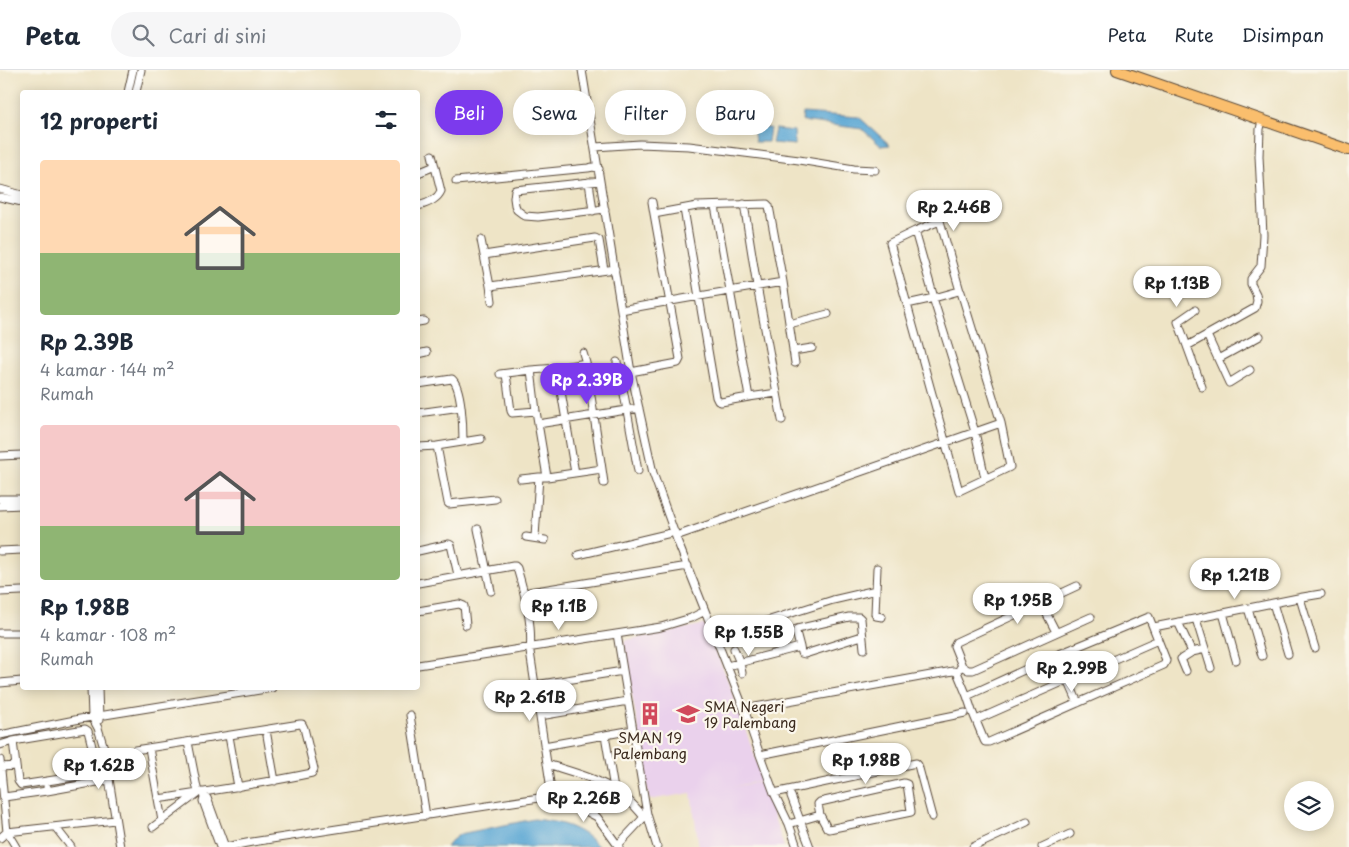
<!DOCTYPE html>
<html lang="id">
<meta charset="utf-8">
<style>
body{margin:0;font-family:"Playpen Sans",sans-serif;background:#f6f6f7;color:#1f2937;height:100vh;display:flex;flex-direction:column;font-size:19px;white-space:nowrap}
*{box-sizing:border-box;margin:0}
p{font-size:16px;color:#747a83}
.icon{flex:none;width:28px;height:28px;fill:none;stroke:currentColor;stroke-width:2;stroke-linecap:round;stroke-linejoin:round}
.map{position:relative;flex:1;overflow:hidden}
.side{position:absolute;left:20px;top:20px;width:400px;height:600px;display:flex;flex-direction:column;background:#fff;border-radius:5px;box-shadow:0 2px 12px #0003}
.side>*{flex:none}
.guide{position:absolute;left:435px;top:20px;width:475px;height:45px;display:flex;gap:10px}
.tools{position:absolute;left:1284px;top:711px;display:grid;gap:10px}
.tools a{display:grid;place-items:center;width:50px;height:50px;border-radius:50%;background:#fff;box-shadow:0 2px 12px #0003;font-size:25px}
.price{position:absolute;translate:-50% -42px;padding:0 11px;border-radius:18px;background:#fff;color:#222;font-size:16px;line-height:32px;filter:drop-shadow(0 1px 2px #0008)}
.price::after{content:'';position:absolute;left:50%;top:30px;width:15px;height:11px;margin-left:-8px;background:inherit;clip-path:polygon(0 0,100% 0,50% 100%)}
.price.active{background:#7c3aed;color:#fff}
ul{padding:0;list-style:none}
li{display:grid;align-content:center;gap:10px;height:265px;padding:0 20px}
li span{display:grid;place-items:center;height:155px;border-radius:5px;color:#555}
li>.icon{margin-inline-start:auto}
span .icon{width:90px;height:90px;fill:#fffc;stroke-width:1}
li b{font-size:21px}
h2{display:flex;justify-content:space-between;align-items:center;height:60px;padding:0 20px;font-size:21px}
.chip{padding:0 18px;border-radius:22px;background:#fff;box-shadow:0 2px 12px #0003;font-size:18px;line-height:45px}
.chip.active{background:#7c3aed;color:#fff}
header{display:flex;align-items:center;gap:30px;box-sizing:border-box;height:70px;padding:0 25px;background:#fff;border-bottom:1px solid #e0e1e3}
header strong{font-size:24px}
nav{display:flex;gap:28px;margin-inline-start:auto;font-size:18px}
.search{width:350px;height:45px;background:#f6f6f7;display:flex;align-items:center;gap:12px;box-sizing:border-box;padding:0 18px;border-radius:28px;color:#747a83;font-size:19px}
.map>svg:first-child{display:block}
</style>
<header>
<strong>Peta</strong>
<div class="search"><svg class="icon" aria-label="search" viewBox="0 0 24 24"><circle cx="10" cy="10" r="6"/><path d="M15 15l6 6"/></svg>Cari di sini</div>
<nav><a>Peta</a><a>Rute</a><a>Disimpan</a></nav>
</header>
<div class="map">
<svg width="1349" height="777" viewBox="0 0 1349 777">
<rect width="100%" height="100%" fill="#fbf7ec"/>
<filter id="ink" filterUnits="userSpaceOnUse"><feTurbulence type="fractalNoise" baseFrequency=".02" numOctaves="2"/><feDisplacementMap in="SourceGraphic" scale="10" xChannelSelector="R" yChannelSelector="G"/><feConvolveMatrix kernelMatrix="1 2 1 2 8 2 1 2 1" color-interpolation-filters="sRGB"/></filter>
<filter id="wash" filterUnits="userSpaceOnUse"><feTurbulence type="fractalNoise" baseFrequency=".0096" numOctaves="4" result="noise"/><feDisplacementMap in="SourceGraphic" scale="20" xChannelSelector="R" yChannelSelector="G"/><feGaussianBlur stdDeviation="1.12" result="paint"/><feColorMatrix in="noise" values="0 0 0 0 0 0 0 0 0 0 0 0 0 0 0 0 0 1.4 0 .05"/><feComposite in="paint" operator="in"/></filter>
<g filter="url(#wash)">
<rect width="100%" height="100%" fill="#eee4c6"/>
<path fill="#ead1ec" d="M701 555H705L707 558 732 621 758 695 764 710 732 717 765 711 773 744 784 777H699L691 723 649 730 640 668 628 604 624 573 626 570Z"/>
<path fill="#5ca7d4" stroke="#4c6879" d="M803 43 859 47 890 75 881 76 862 59 802 51Z
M753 56 770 58 768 72H755Z
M775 59 794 61 795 75 772 73Z
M534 749C560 752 580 756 599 777H446L451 771 460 764Z"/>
</g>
<g filter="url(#ink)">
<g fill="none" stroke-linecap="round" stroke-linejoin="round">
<defs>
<path id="minor" d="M582 0 631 302 653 403 677 470 744 639 760 685 774 723 789 754 797 777
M128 22 133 0
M136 22 141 0
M595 77 640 74 689 76 799 90 854 99 875 100
M418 103 435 96
M456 111 588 98 593 97 599 99
M600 111 515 120 514 128 515 135 517 140 525 146 538 147 605 139
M589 112 593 141
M0 119 22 125
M0 127 22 132
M652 132 654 144
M744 134 757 216 777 323 749 327
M418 136C426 134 437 130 441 121L432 85
M684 139 716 327 718 331 721 332 749 327 715 136
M915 161 940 151 960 221
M481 170 490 216 615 199
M484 185 595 168 599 170 604 200
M783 212 795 293
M490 216 492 231
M907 234 934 228 915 161 890 173 959 421 1010 397 1001 353 961 222 959 221 934 228V231L975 362 985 408
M1195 240 1179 251 1178 252 1187 276 1255 238 1257 231 1256 224 1251 214V209L1261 196 1263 165 1259 86 1260 59 1262 51
M418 252 424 251
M789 254 828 244
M1207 265 1229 313 1250 300
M1187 276 1202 317
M793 281 812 278
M418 284 427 282
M1218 289 1260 266
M617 292 624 324 638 401
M557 298 586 293
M531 300 557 298 575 403
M500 304 531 300 536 341 547 407 602 399 586 293 583 283
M506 304 511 341 512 343 536 341
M620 304 678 293 680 289 654 144 697 136 767 134 769 136 783 212C729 221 675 230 621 240
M418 314 452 309C462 317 463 358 463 371
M777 323 782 350
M418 343 461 337
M538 354 639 338
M437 376 448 433 449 434 495 429
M418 377 437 376 481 369
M0 386 22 385
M602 399 604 413
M521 409 539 407
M0 429H22
M0 436 22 435
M478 459 491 521
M676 466 1001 353
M526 467 545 470
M535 467 539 407H547
M0 481 22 480
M418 481 449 474 451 475 458 505
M578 485 675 462
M418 513 513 496H515L517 498C525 525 533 554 530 582L552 726
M876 520 877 498
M0 522 22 521
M524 523 688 496
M1300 528 1315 578
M1041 533 1056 562
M1273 533 1288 584
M1248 538 1262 586
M418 541 459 534 464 536 466 555
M1223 543 1236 590
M1196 549 1211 598
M1178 552 1192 582
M1154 557 1303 527 1321 524
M0 563H22
M617 564 647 744 657 777
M716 567 833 530 876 520 875 544 876 546 882 547
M800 577 801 583 805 584 862 566
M734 579 740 593 742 603
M1057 585 1078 633
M418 595 661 557 691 548 705 541
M727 596 800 577 796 562 797 559 849 547H859L861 549 864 579
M962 596 954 576 956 572 1077 516
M960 598 962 596 968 600H973L1091 547
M1186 601 1181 589 1192 582 1205 579
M0 613 22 611
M535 615 623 601
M91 618 92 647 98 658 104 678 120 777
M98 618 99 650
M744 639 953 601 957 602 967 626 1057 585 1149 547 1166 590V591L1164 595 989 672H985L984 670 972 641 967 626
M410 645 426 746
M540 646 628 631
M976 650 1158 570
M266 660 275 711
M0 665 80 649 272 618
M605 665 614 719
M229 666 238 717
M0 675 13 671
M544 676 633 660
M149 678 162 751
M135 680 300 654H302L304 658 314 699 312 703C261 714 210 721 158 729
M760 685 965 643
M0 690 7 762 16 777
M547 694C575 703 606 710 628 730 634 735 639 741 644 747
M1 697 16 696 18 711 21 715 93 704C98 694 91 673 88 661L85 659 13 671 16 696
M47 721 108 710
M202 722 204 727 203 731 220 777
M774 723 916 693 918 695 932 747
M791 726 810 777
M4 727 47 721V717
M204 727 207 728 225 777
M789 754 820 745 818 734 820 732 904 713 907 714 911 741V742L829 759 827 758 820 745
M153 757 198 723 188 672
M56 758 71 777
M0 768 7 762 115 750
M618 775 647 744
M225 777 252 772 552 726 576 736 597 747 619 777
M973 777 1027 752
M1042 777 1070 764"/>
<path id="highway" d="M1117 0 1349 80"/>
</defs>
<use href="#minor" stroke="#564637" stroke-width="9"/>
<use href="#highway" stroke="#564637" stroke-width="12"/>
<use href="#minor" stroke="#fff" stroke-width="7"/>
<use href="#highway" stroke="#fabe6d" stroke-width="10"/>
</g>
</g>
<defs>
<symbol id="building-bare" viewBox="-9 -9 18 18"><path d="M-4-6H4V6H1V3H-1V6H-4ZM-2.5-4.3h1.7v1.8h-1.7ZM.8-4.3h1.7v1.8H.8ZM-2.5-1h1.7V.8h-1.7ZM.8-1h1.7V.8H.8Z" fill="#d1495b" stroke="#fbf7ec" stroke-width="2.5" paint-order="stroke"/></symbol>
<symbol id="school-bare" viewBox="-9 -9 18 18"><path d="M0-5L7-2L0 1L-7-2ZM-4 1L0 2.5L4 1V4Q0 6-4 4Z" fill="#d1495b" stroke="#fbf7ec" stroke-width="2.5" paint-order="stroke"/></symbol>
</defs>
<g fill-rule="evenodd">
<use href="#building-bare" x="634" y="628" width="32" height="32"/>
<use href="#school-bare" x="672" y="628" width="32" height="32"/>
</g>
<g text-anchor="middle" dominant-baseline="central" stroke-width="4.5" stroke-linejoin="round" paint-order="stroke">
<g font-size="14" fill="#3b2a1e" stroke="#fbf7ec" text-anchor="start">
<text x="704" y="636">SMA Negeri<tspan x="704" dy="16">19 Palembang</tspan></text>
<text x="650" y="667" text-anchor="middle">SMAN 19<tspan x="650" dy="16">Palembang</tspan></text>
</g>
</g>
</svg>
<div class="tools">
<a><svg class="icon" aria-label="layers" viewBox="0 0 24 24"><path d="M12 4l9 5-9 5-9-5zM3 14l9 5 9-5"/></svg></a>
</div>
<b class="price" style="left:954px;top:162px">Rp 2.46B</b>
<b class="price" style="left:1177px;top:238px">Rp 1.13B</b>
<b class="price active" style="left:587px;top:335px">Rp 2.39B</b>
<b class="price" style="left:1235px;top:530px">Rp 1.21B</b>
<b class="price" style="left:1018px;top:555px">Rp 1.95B</b>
<b class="price" style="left:559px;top:561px">Rp 1.1B</b>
<b class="price" style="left:749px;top:587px">Rp 1.55B</b>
<b class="price" style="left:1072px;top:623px">Rp 2.99B</b>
<b class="price" style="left:530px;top:652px">Rp 2.61B</b>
<b class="price" style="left:866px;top:715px">Rp 1.98B</b>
<b class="price" style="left:99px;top:720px">Rp 1.62B</b>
<b class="price" style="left:584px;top:753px">Rp 2.26B</b>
<div class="guide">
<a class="chip active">Beli</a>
<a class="chip">Sewa</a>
<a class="chip">Filter</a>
<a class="chip">Baru</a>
</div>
<section class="side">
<h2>12 properti<svg class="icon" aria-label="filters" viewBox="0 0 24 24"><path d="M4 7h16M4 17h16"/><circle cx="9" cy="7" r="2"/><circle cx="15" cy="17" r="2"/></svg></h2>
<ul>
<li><span style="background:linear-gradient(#ffd9b3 60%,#8fb573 0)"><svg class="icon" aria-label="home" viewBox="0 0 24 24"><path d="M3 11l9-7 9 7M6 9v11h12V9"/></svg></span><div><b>Rp 2.39B</b><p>4 kamar · 144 m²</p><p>Rumah</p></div></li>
<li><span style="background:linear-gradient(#f6c9c9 65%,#8fb573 0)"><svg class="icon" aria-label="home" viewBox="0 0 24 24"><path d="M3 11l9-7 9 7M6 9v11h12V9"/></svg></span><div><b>Rp 1.98B</b><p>4 kamar · 108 m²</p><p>Rumah</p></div></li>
</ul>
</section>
</div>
